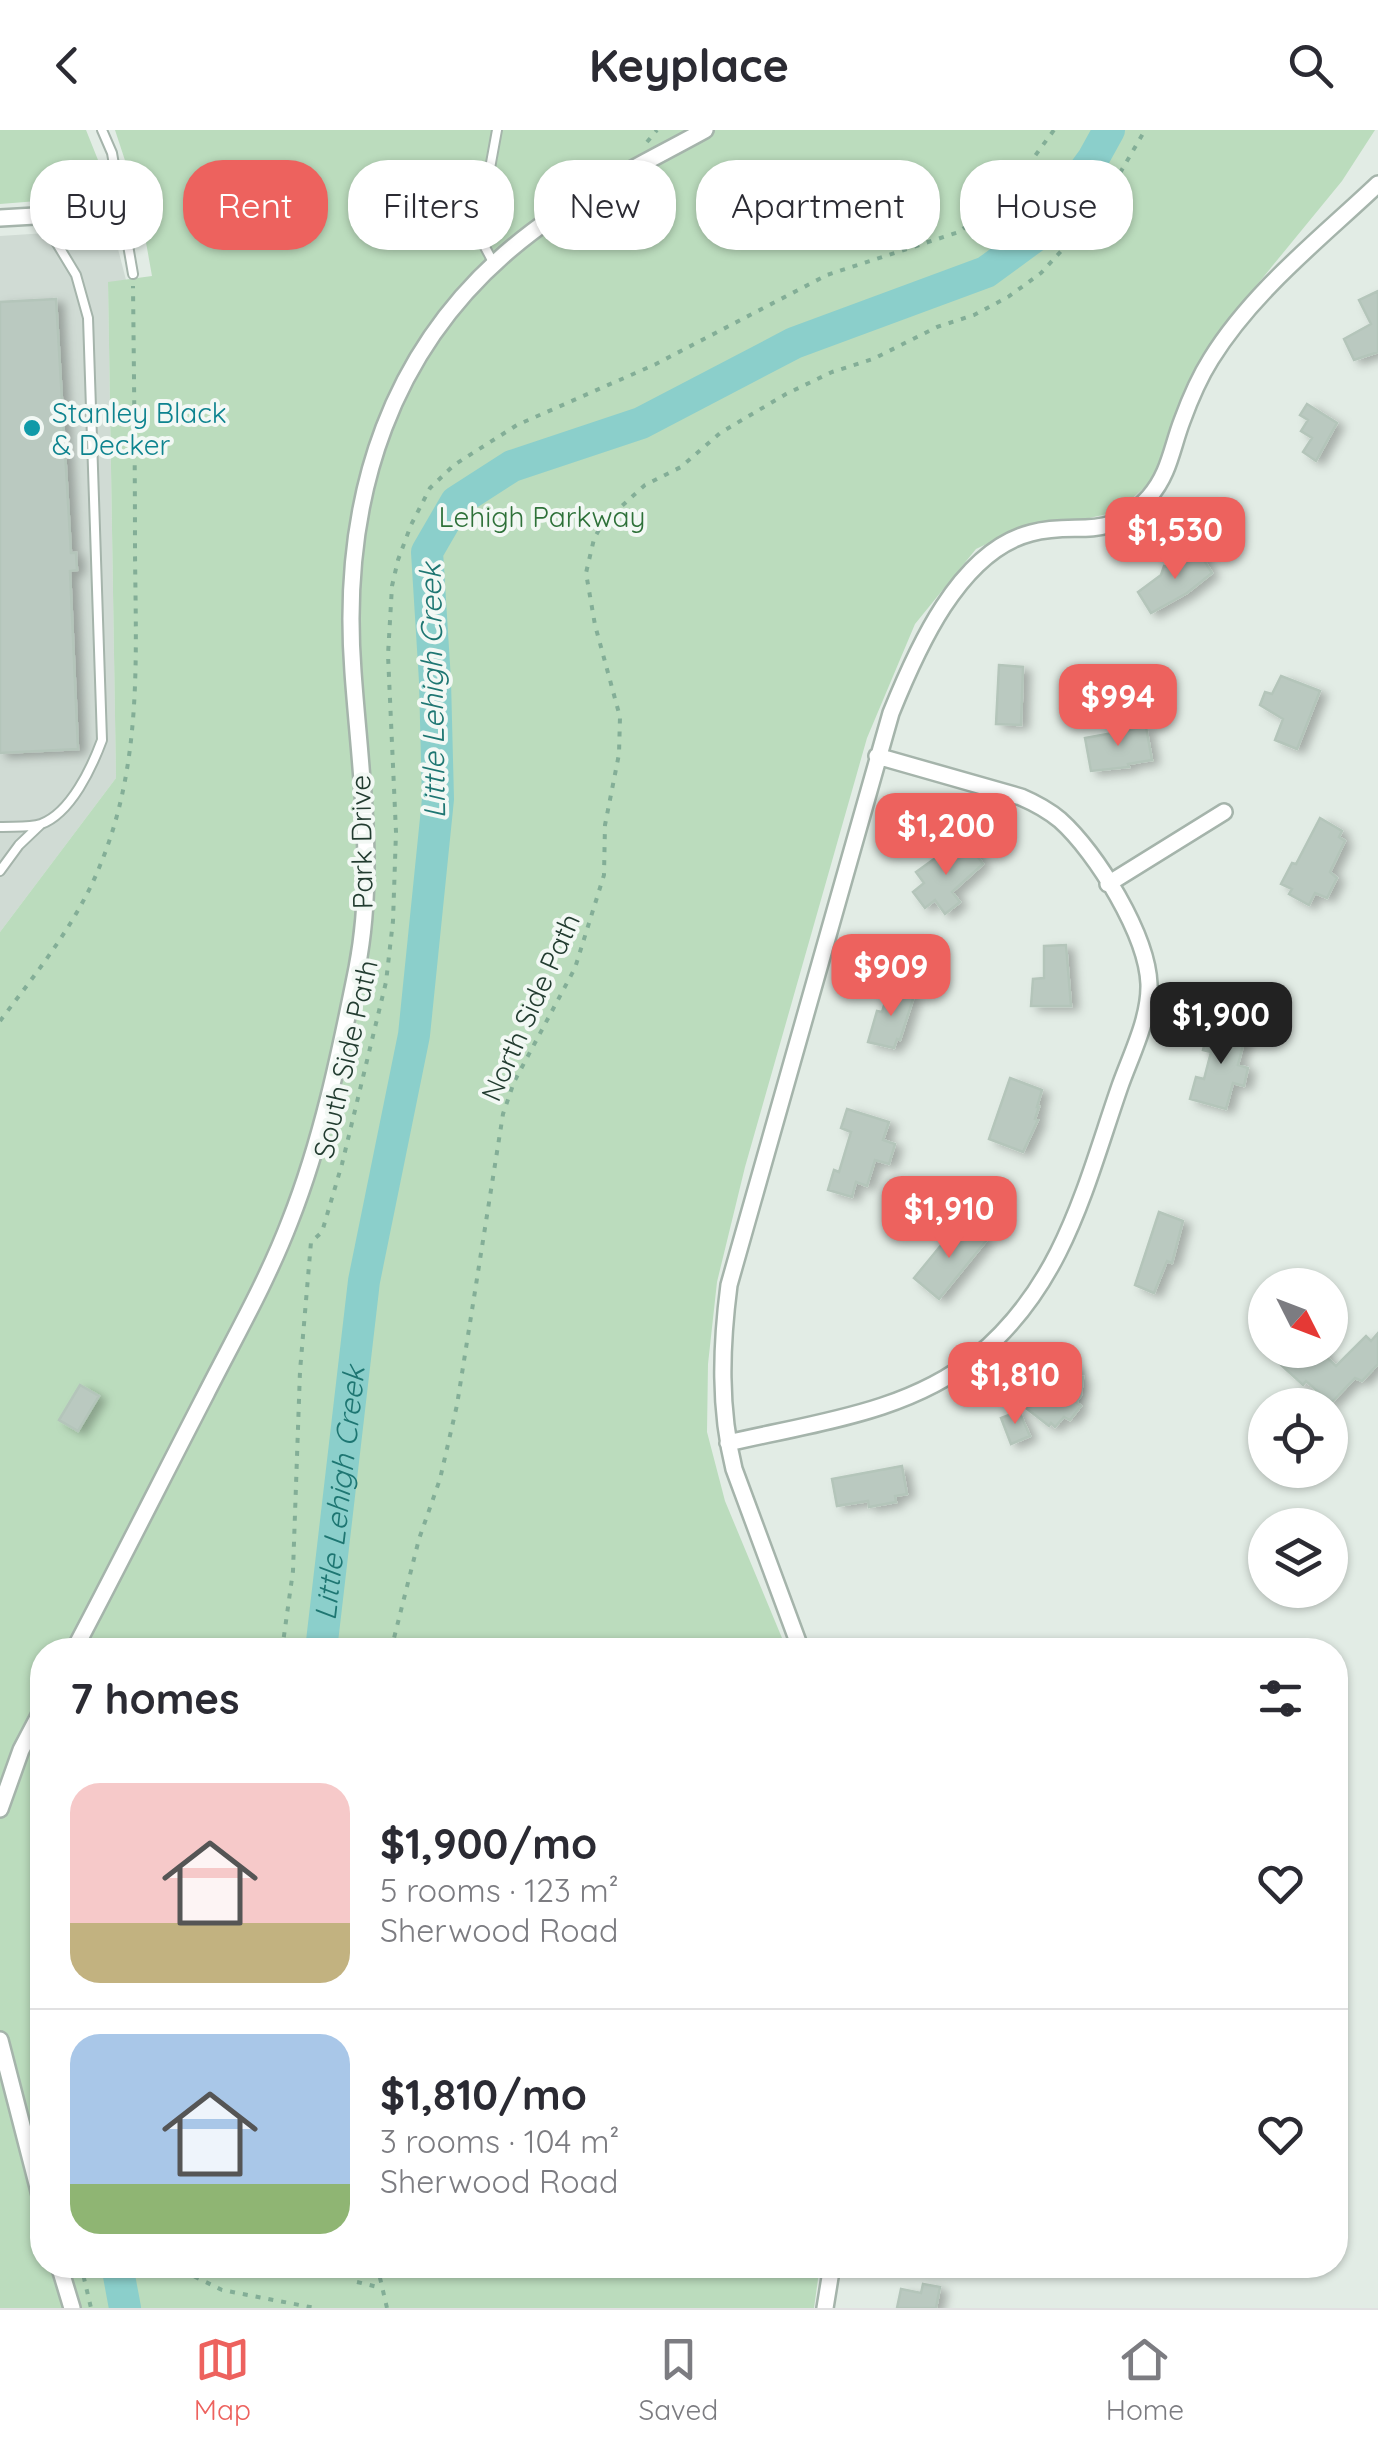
<!DOCTYPE html>
<meta charset="utf-8">
<style>
body{margin:0;font-family:Quicksand,sans-serif;background:#f2f2f3;color:#2b2b33;height:100vh;display:flex;flex-direction:column;font-size:38px;white-space:nowrap}
*{box-sizing:border-box;margin:0}
p{font-size:32px;color:#7c7c81}
.icon{flex:none;width:55px;height:55px;fill:none;stroke:currentColor;stroke-width:2;stroke-linecap:round;stroke-linejoin:round}
.map{position:relative;flex:1;overflow:hidden}
.details{position:absolute;left:30px;top:1508px;width:1318px;height:640px;display:flex;flex-direction:column;background:#fff;border-radius:40px;box-shadow:0 2px 8px #0004}
.details>*{flex:none}
.top-card{position:absolute;left:30px;top:30px;width:1320px;height:90px;display:flex;gap:20px}
.needle{width:65px;rotate:132deg}
.buttons{position:absolute;left:1248px;top:1138px;display:grid;gap:20px}
.buttons a{display:grid;place-items:center;width:100px;height:100px;border-radius:50%;background:#fff;box-shadow:0 2px 8px #0004;font-size:50px}
.price{position:absolute;translate:-50% -85px;padding:0 22px;border-radius:20px;background:#ed625e;color:#fff;font-size:32px;line-height:65px;filter:drop-shadow(0 2px 5px #0008)}
.price::after{content:'';position:absolute;left:50%;top:60px;width:30px;height:22px;margin-left:-15px;background:inherit;clip-path:polygon(0 0,100% 0,50% 100%)}
.price.active{background:#222;color:#fff}
ul{padding:0;list-style:none}
li{display:flex;align-items:center;gap:30px;height:250px;padding:0 40px}
li+li{border-top:2px solid #e1e1e2}
li span{display:grid;place-items:center;flex:none;width:280px;height:200px;border-radius:30px;color:#555}
li>.icon{margin-inline-start:auto}
span .icon{width:120px;height:120px;fill:#fffc;stroke-width:1}
li b{font-size:42px}
h2{display:flex;justify-content:space-between;align-items:center;height:120px;padding:0 40px;font-size:42px}
.chip{padding:0 35px;border-radius:40px;background:#fff;box-shadow:0 2px 8px #0004;font-size:35px;line-height:90px}
.chip.active{background:#ed625e;color:#fff}
header{display:flex;justify-content:space-between;align-items:center;height:130px;padding:0 40px;background:#fff;font-size:45px;font-weight:700}
.dock{display:flex;justify-content:space-around;align-items:center;height:140px;border-top:2px solid #e1e1e2;background:#fff;font-size:28px;color:#7c7c81}
.dock a{display:grid;justify-items:center;gap:5px}
.dock .active{color:#ed625e}
.map>svg:first-child{display:block}
</style>
<header><svg class="icon" aria-label="back" viewBox="0 0 24 24"><path d="M15 5l-7 7 7 7"/></svg>Keyplace<svg class="icon" aria-label="search" viewBox="0 0 24 24"><circle cx="10" cy="10" r="6"/><path d="M15 15l6 6"/></svg></header>
<div class="map">
<svg width="1378" height="2178" viewBox="0 0 1378 2178">
<defs>
<filter id="shadow"><feDropShadow dx="7" dy="4" stdDeviation="5" flood-color="#0004"/></filter>
</defs>
<rect width="100%" height="100%" fill="#e2ece5"/>
<path fill="#d0dbd4" d="M92 100 104 103 117 115 126 150 108 153 116 648 0 802V106Z"/>
<path fill="#bbdcbd" d="M0 0H86L98 30 96 51 75 68 0 74Z
M115 0H1375L1342 51 1233 184 1197 241 1155 348 1117 382 1066 393 1020 398 976 419 915 494 867 608 745 1037 717 1152 708 1234 707 1302 725 1371 787 1520H42V2135H820L814 2178H0V802L116 648 108 152 152 146 139 73Z"/>
<g fill="none" stroke-linecap="round" stroke-linejoin="round">
<g stroke="#8bcfcb" stroke-width="32">
<path id="s1" d="M321 1520 364 1151 414 905 438 669 435 551 427 422 456 372 512 336 641 293 794 213 986 142 1038 104 1093 29 1109 0"/>
<path d="M117 2135 125 2178"/>
</g>
</g>
<path fill="#bac9c0" stroke="#b4c5ba" stroke-width="2.5" filter="url(#shadow)" d="M1378 161V222L1354 230 1344 209 1371 194 1359 170Z
M56 169 71 423H76L77 440 70 441 78 619 0 623V172Z
M1307 274 1337 293 1316 331 1303 322 1312 308 1301 301 1308 290 1300 285Z
M1198 421 1212 443 1187 463 1151 483 1138 462 1161 445 1164 436 1172 438Z
M999 535 1023 537 1021 595 996 594Z
M1281 546 1320 561 1297 619 1275 610 1283 589 1260 575 1265 562 1272 564Z
M1146 597 1152 630 1128 634 1129 637 1091 641 1085 608Z
M1320 688 1342 701 1339 707 1345 711 1330 742 1337 748 1327 768 1315 763 1309 775 1289 764 1292 759 1281 754 1292 733 1296 734Z
M970 716 983 734 952 762 960 772 945 784 935 770 925 778 913 762 924 753 916 742 948 719 955 728Z
M1066 815 1071 876H1031L1033 849 1044 848V816Z
M889 859 914 866 900 910 897 909 894 918 868 912 877 881 882 882Z
M1209 895 1246 904 1238 935 1248 938 1244 956 1233 953 1226 979 1190 969 1196 947 1204 949 1211 922 1203 920Z
M1010 948 1042 960 1037 977H1039L1035 989 1038 990 1023 1022 989 1009Z
M847 979 889 992 883 1010 895 1014 889 1034 875 1030 867 1056 856 1052 852 1067 828 1060 834 1040 839 1042 851 1002 841 998Z
M1159 1082 1183 1091 1172 1133 1167 1131 1154 1163 1135 1155Z
M956 1097 965 1105 971 1098 986 1111 939 1169 914 1148Z
M1378 1203V1234L1362 1251 1355 1248 1331 1273 1306 1251 1303 1255 1280 1234 1293 1220H1319L1336 1236 1366 1206 1371 1211Z
M1058 1235 1078 1236V1247H1083L1081 1265 1076 1272 1081 1276 1070 1290 1064 1287 1055 1297 1051 1293 1049 1296 1026 1278 1046 1270 1039 1263 1047 1252 1057 1260Z
M80 1255 99 1266 78 1301 59 1290Z
M1019 1281 1030 1306 1011 1314 1001 1288Z
M902 1336 907 1364 895 1366 896 1372 869 1377 868 1371 837 1376 832 1349Z
M923 2154 940 2157 936 2178H897L901 2159 921 2163Z"/>
<g fill="none" stroke-linecap="round" stroke-linejoin="round">
<defs>
<path id="lane" d="M102 0 112 23 133 144
M494 134 478 104 497 0
M0 697C12 696 30 698 41 694 71 683 92 637 102 610L88 188 76 145 41 87
M0 741 19 715 40 695"/>
<path id="street" d="M0 88 87 83 107 70 116 45
M1108 754 1224 682
M728 1313C813 1293 907 1283 976 1227 1063 1156 1085 1057 1120 956 1131 925 1150 888 1149 854 1147 805 1097 723 1060 690 1048 680 1035 673 1021 667L877 626
M74 1520C119 1435 162 1349 206 1264 235 1207 267 1151 290 1091 322 1010 340 923 357 838 376 741 360 640 353 542 340 369 389 210 532 102 585 61 647 32 705 0
M801 1520 734 1339C719 1278 721 1217 729 1155L891 583C916 521 959 421 1031 403 1080 390 1106 414 1149 367 1169 345 1172 317 1182 291 1190 269 1199 248 1211 229 1253 161 1321 108 1378 54
M0 1679 21 1620 42 1580
M0 1910 42 2073
M59 2135 72 2178
M825 2178 832 2135"/>
</defs>
<use href="#lane" stroke="#a5b4ab" stroke-width="12"/>
<use href="#street" stroke="#a5b4ab" stroke-width="20"/>
<path stroke="#83ae97" stroke-width="4" stroke-dasharray="5 8" stroke-linecap="butt" d="M647 12 657 0
M0 891C37 842 76 794 99 738 142 636 136 531 135 423 135 334 134 245 133 156
M282 1520 293 1441 300 1241 311 1112 322 1102 342 1034 386 852 393 791 396 702 388 525 392 456 398 430 411 395 430 358 454 335 517 295 656 234 827 145 959 102 989 78 1018 49 1054 0
M391 1520 419 1409 440 1349 457 1275 503 984 514 952 575 838 604 745 605 695 619 624 620 587 595 495 586 443 594 409 602 394 645 355 681 337 720 303 786 264 832 242 873 229 937 197 974 185 1008 167 1041 143 1063 119 1113 55 1145 0
M78 2135 83 2144 91 2178
M171 2135 222 2160 315 2178
M377 2135 387 2178
M357 2152 382 2158"/>
<use href="#lane" stroke="#fff" stroke-width="8"/>
<use href="#street" stroke="#fff" stroke-width="15"/>
</g>
<circle fill="#0f9aa8" stroke="#f2f8f4" stroke-width="4" cx="32" cy="298" r="10"/>
<g text-anchor="middle" dominant-baseline="central" stroke-width="8" stroke-linejoin="round" paint-order="stroke">
<g font-size="28" fill="#0d838f" stroke="#f2f8f4" text-anchor="start">
<text x="52" y="282">Stanley Black<tspan x="52" dy="32">&amp; Decker</tspan></text>
</g>
<g font-size="28" fill="#2e7139" stroke="#f2f8f4">
<text x="542" y="386">Lehigh Parkway</text>
</g>
<g font-size="28" fill="#223c30" stroke="#f2f8f4">
<text transform="translate(361 712) rotate(-91)">Park Drive</text>
<text transform="translate(530 877) rotate(-66)">North Side Path</text>
<text transform="translate(345 929) rotate(-77)">South Side Path</text>
</g>
<g font-size="30" font-style="italic" fill="#1e7672" stroke="#f2f8f4">
<text transform="translate(432 561) rotate(-91)">Little Lehigh Creek</text>
<text stroke="none"><textPath href="#s1" startOffset="158">Little Lehigh Creek</textPath></text>
</g>
</g>
</svg>
<div class="buttons">
<a><svg class="needle" viewBox="-14 -14 28 28"><path d="M0-13l5 13h-10z" fill="#e53935"/><path d="M0 13l5-13h-10z" fill="#7c7c81"/></svg></a>
<a><svg class="icon" aria-label="locate" viewBox="0 0 24 24"><circle cx="12" cy="12" r="6"/><path d="M12 2v4M12 18v4M2 12h4M18 12h4"/></svg></a>
<a><svg class="icon" aria-label="layers" viewBox="0 0 24 24"><path d="M12 4l9 5-9 5-9-5zM3 14l9 5 9-5"/></svg></a>
</div>
<b class="price" style="left:1175px;top:452px">$1,530</b>
<b class="price" style="left:1118px;top:619px">$994</b>
<b class="price" style="left:946px;top:748px">$1,200</b>
<b class="price" style="left:891px;top:889px">$909</b>
<b class="price active" style="left:1221px;top:937px">$1,900</b>
<b class="price" style="left:949px;top:1131px">$1,910</b>
<b class="price" style="left:1015px;top:1297px">$1,810</b>
<div class="top-card">
<a class="chip">Buy</a>
<a class="chip active">Rent</a>
<a class="chip">Filters</a>
<a class="chip">New</a>
<a class="chip">Apartment</a>
<a class="chip">House</a>
</div>
<section class="details">
<h2>7 homes<svg class="icon" aria-label="filters" viewBox="0 0 24 24"><path d="M4 7h16M4 17h16"/><circle cx="9" cy="7" r="2"/><circle cx="15" cy="17" r="2"/></svg></h2>
<ul>
<li><span style="background:linear-gradient(#f6c9c9 70%,#c2b280 0)"><svg class="icon" aria-label="home" viewBox="0 0 24 24"><path d="M3 11l9-7 9 7M6 9v11h12V9"/></svg></span><div><b>$1,900/mo</b><p>5 rooms · 123 m²</p><p>Sherwood Road</p></div><svg class="icon" aria-label="heart" viewBox="0 0 24 24"><path d="M12 20l-8-8c-3-5 5-10 8-4 3-6 11-1 8 4z"/></svg></li>
<li><span style="background:linear-gradient(#a9c7e8 75%,#8fb573 0)"><svg class="icon" aria-label="home" viewBox="0 0 24 24"><path d="M3 11l9-7 9 7M6 9v11h12V9"/></svg></span><div><b>$1,810/mo</b><p>3 rooms · 104 m²</p><p>Sherwood Road</p></div><svg class="icon" aria-label="heart" viewBox="0 0 24 24"><path d="M12 20l-8-8c-3-5 5-10 8-4 3-6 11-1 8 4z"/></svg></li>
</ul>
</section>
</div>
<nav class="dock">
<a class="active"><svg class="icon" aria-label="map" viewBox="0 0 24 24"><path d="M3 6l6-2 6 2 6-2v14l-6 2-6-2-6 2zM9 4v14M15 6v14"/></svg>Map</a>
<a><svg class="icon" aria-label="saved" viewBox="0 0 24 24"><path d="M7 4h10v16l-5-4-5 4z"/></svg>Saved</a>
<a><svg class="icon" aria-label="home" viewBox="0 0 24 24"><path d="M3 11l9-7 9 7M6 9v11h12V9"/></svg>Home</a>
</nav>
